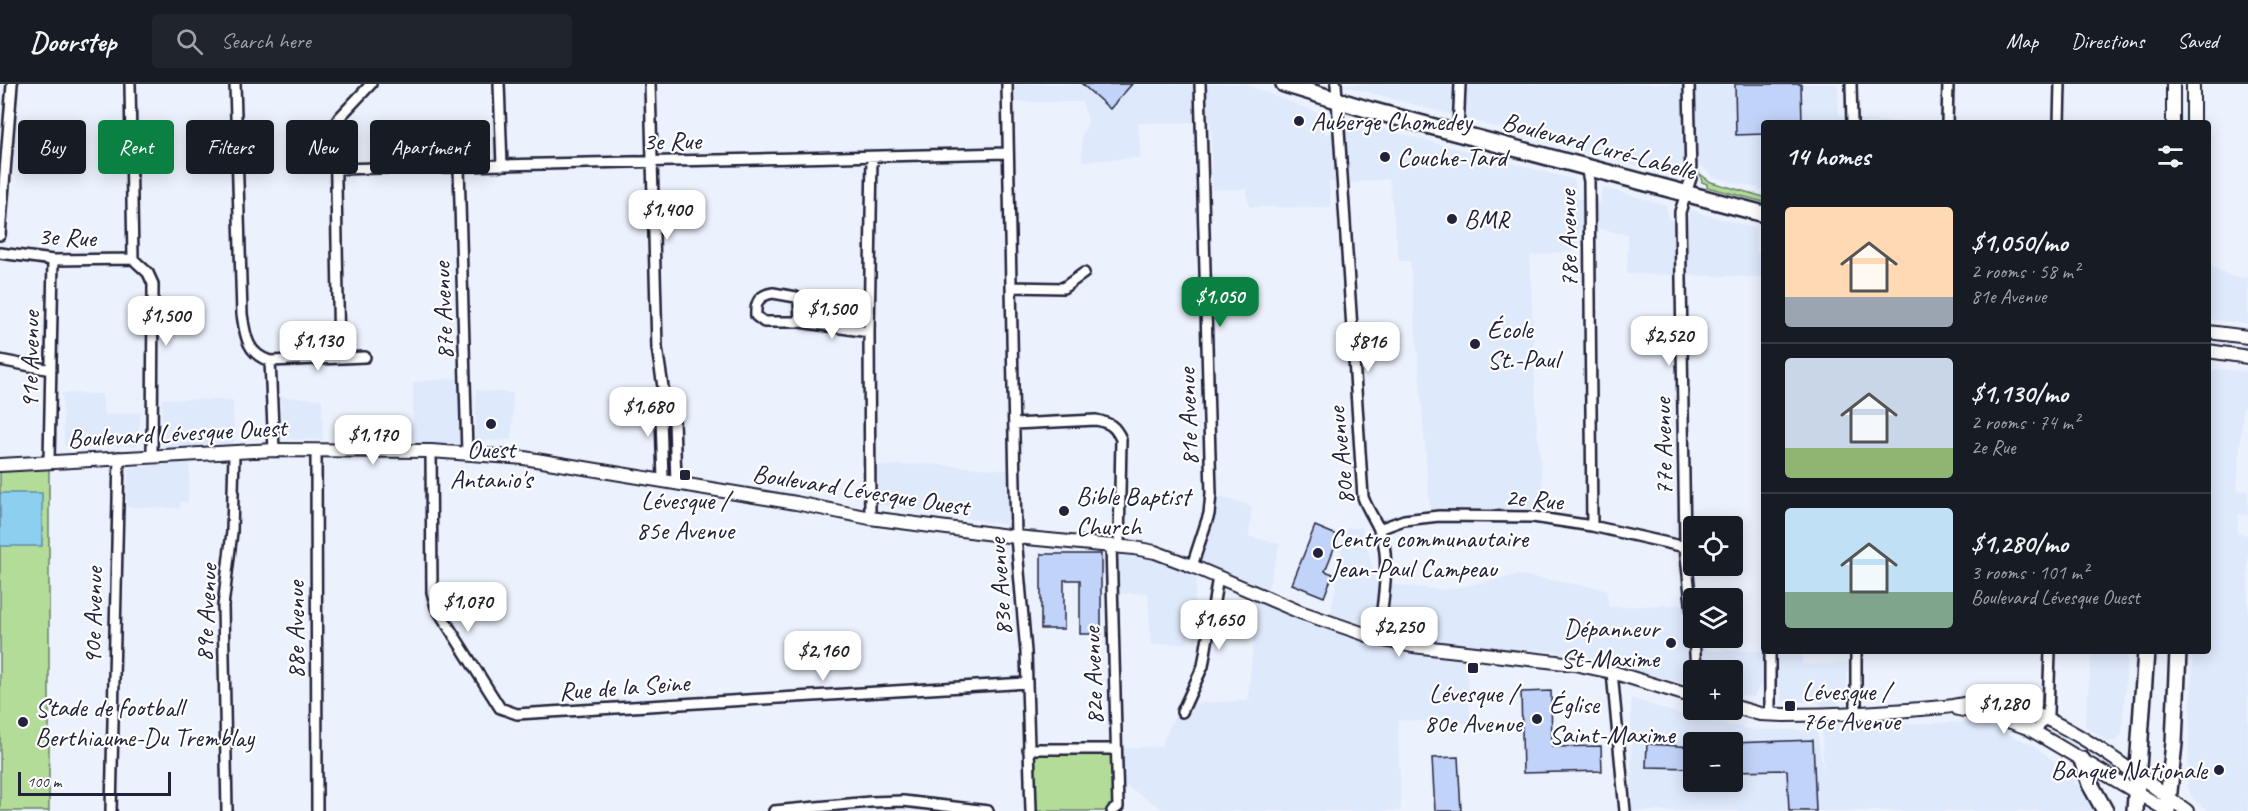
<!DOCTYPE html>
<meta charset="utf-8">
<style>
body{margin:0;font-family:Caveat,sans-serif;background:#20242c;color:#f1f3f6;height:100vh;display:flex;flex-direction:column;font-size:22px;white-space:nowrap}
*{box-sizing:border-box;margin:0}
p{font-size:20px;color:#9ea1a6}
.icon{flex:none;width:33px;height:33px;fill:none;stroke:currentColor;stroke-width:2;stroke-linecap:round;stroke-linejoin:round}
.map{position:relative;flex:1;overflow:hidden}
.details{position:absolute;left:1761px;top:36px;width:450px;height:534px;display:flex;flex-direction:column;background:#171b24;border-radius:6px;box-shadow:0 3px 15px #0003}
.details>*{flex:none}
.banner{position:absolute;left:18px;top:36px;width:570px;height:54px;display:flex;gap:12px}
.controls{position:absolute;left:1683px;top:432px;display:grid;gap:12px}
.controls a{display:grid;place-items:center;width:60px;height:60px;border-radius:6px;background:#171b24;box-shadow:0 3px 15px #0003;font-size:30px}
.scale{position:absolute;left:18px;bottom:15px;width:153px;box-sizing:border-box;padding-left:6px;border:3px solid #22223b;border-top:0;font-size:16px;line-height:21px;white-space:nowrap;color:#22223b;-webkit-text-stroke:4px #fff;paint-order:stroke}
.price{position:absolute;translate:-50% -51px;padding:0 14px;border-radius:12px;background:#fff;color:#222;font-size:20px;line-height:39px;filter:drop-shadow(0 2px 3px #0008)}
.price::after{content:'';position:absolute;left:50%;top:36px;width:18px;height:14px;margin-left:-9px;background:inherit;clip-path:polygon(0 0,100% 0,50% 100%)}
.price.on{background:#0b8043;color:#fff}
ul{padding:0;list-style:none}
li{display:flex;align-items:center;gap:18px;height:150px;padding:0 24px}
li+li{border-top:2px solid #363941}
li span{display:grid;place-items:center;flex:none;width:168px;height:120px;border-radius:6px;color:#555}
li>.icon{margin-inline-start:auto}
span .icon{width:72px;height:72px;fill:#fffc;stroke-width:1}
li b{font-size:26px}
h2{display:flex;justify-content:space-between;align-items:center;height:72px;padding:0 24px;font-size:26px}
.tag{padding:0 21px;border-radius:6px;background:#171b24;box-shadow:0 3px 15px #0003;font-size:21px;line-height:54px}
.tag.on{background:#0b8043;color:#fff}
header{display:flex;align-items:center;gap:36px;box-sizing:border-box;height:84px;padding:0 30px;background:#171b24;border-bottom:2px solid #363941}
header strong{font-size:28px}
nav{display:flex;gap:33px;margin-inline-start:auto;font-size:21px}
.search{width:420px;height:54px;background:#20242c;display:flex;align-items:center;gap:15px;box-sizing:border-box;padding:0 21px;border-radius:6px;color:#9ea1a6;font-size:22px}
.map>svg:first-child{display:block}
</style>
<header>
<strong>Doorstep</strong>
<div class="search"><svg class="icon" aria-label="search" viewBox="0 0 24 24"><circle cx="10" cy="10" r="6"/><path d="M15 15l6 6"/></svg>Search here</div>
<nav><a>Map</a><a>Directions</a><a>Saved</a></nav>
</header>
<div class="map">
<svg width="2248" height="727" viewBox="0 0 2248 727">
<rect width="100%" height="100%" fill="#ecf2fd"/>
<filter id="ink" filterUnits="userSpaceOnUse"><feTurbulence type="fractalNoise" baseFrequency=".0167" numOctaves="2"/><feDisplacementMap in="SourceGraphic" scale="12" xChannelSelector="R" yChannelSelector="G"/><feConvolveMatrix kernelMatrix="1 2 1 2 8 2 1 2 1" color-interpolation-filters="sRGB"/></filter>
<g filter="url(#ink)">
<path fill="#dfe9fc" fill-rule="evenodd" d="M1015 0H1245L1323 31 1325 50 1350 45 1353 37 1575 96 1576 114 1600 119 1602 103 1666 121 1669 136 1689 138 1690 126 1755 144 1756 169 1764 170V193L1627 190 1628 151 1599 145H1578L1577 166 1530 172 1537 343 1545 424 1430 425 1410 177H1399L1389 95 1353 99 1329 98 1331 124 1249 123 1246 105 1212 106 1211 38 1138 39 1141 74 1082 77V51L1088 38 1082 18H1016Z
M1338 0H1838L1839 31 1863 36 1904 39H1764V106L1713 93 1702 82 1680 79 1675 92Z
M2208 180 2233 193 2248 194V240L2208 235Z
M2216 285 2248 287V324H2243L2237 406 2248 407V431L2239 430 2237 449 2248 451V727H2208L2193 715 2187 702 2193 567H2208V294Z
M467 293V369L413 368V298Z
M476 306 513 309 512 356 476 357Z
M62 309 102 310 104 331 141 328 137 362H64Z
M280 313 322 315 323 356 283 355Z
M162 315 233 316 234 361 191 362 188 418H181L180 424 126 423 129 384 162 381Z
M929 380 1008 386V441L876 420V382Z
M1211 410 1252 422 1249 452 1280 460 1268 504 1193 474Z
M1362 443 1376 499 1444 506 1519 491 1606 505 1609 523 1693 520 1694 554H1706L1707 567H1803L1802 580 1849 579 1844 616 1837 618 1841 642 1965 638 1989 642 2032 660 2068 688 2095 727H1632L1631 614 1697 636 1757 646H1817L1824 692 1820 618 1782 617 1780 603 1760 601 1754 613 1733 610 1732 586H1694L1693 590 1685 588 1682 599 1571 569 1462 560 1466 579 1471 640 1398 636 1401 727H1161V724L1117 696 1116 665 1161 662 1180 620 1257 616 1248 615 1257 514 1330 533 1346 444ZM1694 658H1732V698H1694Z
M1117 466 1161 475 1198 489 1188 559 1151 561 1148 509 1119 510Z
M2092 567H2128L2122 650 2117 656 2108 658 2085 642Z"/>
<path fill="#b2dc98" stroke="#6a7f6a" stroke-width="1.5" d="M1700 90 1711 98 1764 113V118L1707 103V100L1702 98Z
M49 383V727H0V387Z
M1028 665H1116L1118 723 1112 727H1031Z"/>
<path fill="#8dcfee" stroke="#628aa6" stroke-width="1.5" d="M0 409H42V462H0Z"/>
<path fill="#c1d3f9" stroke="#22223b" stroke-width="1.5" d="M1082 0H1132L1110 25Z
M1735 0H1801L1802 39H1764V50L1736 51Z
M1315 442 1339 452 1325 487 1333 490 1324 513 1292 500Z
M1041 470H1101V550H1080V496H1064V545H1041Z
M1551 607 1552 663 1601 662 1602 687 1523 689 1521 608Z
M1813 656 1816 727H1789L1787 686 1732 687V659Z
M1647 660 1694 663V684L1646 683Z
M1458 673 1461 727H1435L1432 674Z"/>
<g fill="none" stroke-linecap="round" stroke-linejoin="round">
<defs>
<path id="minor" d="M130 0 133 175 148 189 153 200 152 371
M235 0 242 230C245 251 247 270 270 277L365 273
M499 0 502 82
M650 0 657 264 665 316 674 336 676 399
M1007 0 1016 453 1026 568 1031 727
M1336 0 1363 413C1368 428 1379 440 1383 456 1390 486 1381 524 1379 555
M1689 0 1691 94 1680 128 1685 463 1694 547
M1851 0 1852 39
M1947 39 1948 0
M2059 39 2060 0
M1458 49 1460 0
M459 83 467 369
M1586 83 1589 97 1592 442
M336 85 1008 69
M0 151 12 0
M0 169 53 176 133 175
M1011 203 1063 204 1084 189
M773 209 796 213 799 217 800 238H764L756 232C755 218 759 211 773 209Z
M800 238 869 248
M339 274 335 42 339 34 371 0
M0 276 51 286
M270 277 274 366
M1014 340 1096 336C1110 339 1115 342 1121 355L1119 461
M316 366 317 727
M431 367 432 508 436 523 500 624 517 630 1027 599
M49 377 53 176
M663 396 661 332 665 316
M870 434 869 248 872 73
M1379 445 1404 436 1439 432 1533 433 1592 442 1685 463
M1111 460 1118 723 1112 727
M1192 482 1209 430 1211 410 1200 0
M1694 554 1696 586
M1856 567V628
M1612 588 1625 727
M1182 628 1203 582 1218 493
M1770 631V567
M2035 648 2048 629 2050 567
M1028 665H1116
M111 727 119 373
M227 727 223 522 232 448 234 370
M774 727 870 718 903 717 988 727"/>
<path id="tertiary" d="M2173 39V0
M2193 39V0
M2208 248 2248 253
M2208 267 2248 273
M0 381 274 366 431 367 524 374 796 419 870 434 1016 453 1134 464 1155 468 1192 482 1300 528 1379 555 1413 562 1574 580 1612 588 1694 613
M1732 622 1760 630 1784 631C1837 631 1891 628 1944 623 1959 622 1974 616 1989 617 2051 622 2137 691 2187 727
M1958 625 1991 631 2028 644 2168 727"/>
<path id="primary" d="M1284 0 1370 26 1764 130
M2082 676 2090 700 2105 727
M2135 727 2146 567
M2167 727 2174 659 2178 567"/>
</defs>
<use href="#minor" stroke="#22223b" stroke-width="14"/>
<use href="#tertiary" stroke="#22223b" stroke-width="16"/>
<use href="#primary" stroke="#22223b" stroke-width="20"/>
<use href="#minor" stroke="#fff" stroke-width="9"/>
<use href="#tertiary" stroke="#fff" stroke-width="12"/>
<use href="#primary" stroke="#fff" stroke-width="15"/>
</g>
</g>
<g fill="#22223b" stroke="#fff" stroke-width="2">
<circle cx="1299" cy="37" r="6"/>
<circle cx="1385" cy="73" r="6"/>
<circle cx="1452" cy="135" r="6"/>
<circle cx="1475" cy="260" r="6"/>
<circle cx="491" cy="340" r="6"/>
<rect x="679" y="385" width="12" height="12" rx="3"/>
<circle cx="1064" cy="427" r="6"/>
<circle cx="1318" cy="469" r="6"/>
<circle cx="1671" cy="559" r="6"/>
<rect x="1467" y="578" width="12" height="12" rx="3"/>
<rect x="1784" y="616" width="12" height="12" rx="3"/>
<circle cx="1537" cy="635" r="6"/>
<circle cx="23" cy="638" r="6"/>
<circle cx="2219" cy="686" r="6"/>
</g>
<g text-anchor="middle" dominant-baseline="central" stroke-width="4.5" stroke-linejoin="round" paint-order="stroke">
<g font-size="26" fill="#22223b" stroke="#fff" text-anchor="start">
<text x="1311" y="37">Auberge Chomedey</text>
<text x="1397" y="73">Couche-Tard</text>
<text x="1464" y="135">BMR</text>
<text x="1487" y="245">École<tspan x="1487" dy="30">St.-Paul</tspan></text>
<text x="491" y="365" text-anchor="middle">Ouest<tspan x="491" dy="30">Antanio's</tspan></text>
<text x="1076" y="412">Bible Baptist<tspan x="1076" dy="30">Church</tspan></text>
<text x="685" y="416" text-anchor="middle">Lévesque /<tspan x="685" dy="30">85e Avenue</tspan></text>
<text x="1330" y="454">Centre communautaire<tspan x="1330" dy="30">Jean-Paul Campeau</tspan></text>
<text x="1659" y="544" text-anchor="end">Dépanneur<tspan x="1659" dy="30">St-Maxime</tspan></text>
<text x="1802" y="607">Lévesque /<tspan x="1802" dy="30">76e Avenue</tspan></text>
<text x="1473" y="609" text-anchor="middle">Lévesque /<tspan x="1473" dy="30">80e Avenue</tspan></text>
<text x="1549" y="620">Église<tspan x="1549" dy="30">Saint-Maxime</tspan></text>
<text x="35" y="623">Stade de football<tspan x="35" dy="30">Berthiaume-Du Tremblay</tspan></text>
<text x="2207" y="686" text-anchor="end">Banque Nationale</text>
</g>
<g font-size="26" fill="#22223b" stroke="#fff">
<text transform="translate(672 57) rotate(-1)">3e Rue</text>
<text transform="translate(1599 62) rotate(15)">Boulevard Curé-Labelle</text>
<text transform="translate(67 153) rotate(2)">3e Rue</text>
<text transform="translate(1568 155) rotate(-91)">78e Avenue</text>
<text transform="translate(443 227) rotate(-92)">87e Avenue</text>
<text transform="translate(30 276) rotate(-89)">91e Avenue</text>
<text transform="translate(1188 333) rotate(-92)">81e Avenue</text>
<text transform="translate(177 349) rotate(-3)">Boulevard Lévesque Ouest</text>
<text transform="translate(1663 363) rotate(-91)">77e Avenue</text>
<text transform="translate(1341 372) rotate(-96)">80e Avenue</text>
<text transform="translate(861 406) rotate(9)">Boulevard Lévesque Ouest</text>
<text transform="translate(1534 415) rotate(5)">2e Rue</text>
<text transform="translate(1000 503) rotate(-94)">83e Avenue</text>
<text transform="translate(206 529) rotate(-87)">89e Avenue</text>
<text transform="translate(93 532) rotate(-89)">90e Avenue</text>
<text transform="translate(295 546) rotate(-90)">88e Avenue</text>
<text transform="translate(1093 592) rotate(-92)">82e Avenue</text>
<text transform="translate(624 603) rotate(-4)">Rue de la Seine</text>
</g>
</g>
</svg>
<div class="controls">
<a><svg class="icon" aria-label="locate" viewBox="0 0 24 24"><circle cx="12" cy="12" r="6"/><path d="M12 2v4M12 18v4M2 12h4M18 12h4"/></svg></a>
<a><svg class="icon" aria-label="layers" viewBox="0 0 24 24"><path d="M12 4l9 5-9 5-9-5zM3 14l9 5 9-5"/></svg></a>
<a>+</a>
<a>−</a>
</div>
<div class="scale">100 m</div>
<b class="price" style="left:667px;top:157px">$1,400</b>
<b class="price on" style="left:1220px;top:244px">$1,050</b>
<b class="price" style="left:832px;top:256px">$1,500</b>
<b class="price" style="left:166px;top:263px">$1,500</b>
<b class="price" style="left:1669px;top:283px">$2,520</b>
<b class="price" style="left:318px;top:288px">$1,130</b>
<b class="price" style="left:1368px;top:289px">$816</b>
<b class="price" style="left:648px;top:354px">$1,680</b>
<b class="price" style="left:373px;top:382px">$1,170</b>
<b class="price" style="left:468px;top:549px">$1,070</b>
<b class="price" style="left:1219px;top:567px">$1,650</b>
<b class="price" style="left:1399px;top:574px">$2,250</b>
<b class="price" style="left:823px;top:598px">$2,160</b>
<b class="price" style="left:2004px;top:651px">$1,280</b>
<div class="banner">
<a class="tag">Buy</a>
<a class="tag on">Rent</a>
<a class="tag">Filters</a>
<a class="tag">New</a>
<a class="tag">Apartment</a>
</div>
<section class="details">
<h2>14 homes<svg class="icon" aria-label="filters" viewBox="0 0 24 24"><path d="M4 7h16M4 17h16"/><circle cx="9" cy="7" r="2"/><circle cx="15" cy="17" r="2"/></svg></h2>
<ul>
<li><span style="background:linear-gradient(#ffd9b3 75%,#9aa5b1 0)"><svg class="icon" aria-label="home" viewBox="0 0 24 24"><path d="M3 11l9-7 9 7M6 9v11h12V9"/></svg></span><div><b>$1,050/mo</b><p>2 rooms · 58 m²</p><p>81e Avenue</p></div></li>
<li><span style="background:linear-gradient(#c9d6e8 75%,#8fb573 0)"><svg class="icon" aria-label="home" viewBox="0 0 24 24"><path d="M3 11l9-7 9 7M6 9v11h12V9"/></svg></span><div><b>$1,130/mo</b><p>2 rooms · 74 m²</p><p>2e Rue</p></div></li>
<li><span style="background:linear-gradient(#bfe0f5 70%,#7fa58c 0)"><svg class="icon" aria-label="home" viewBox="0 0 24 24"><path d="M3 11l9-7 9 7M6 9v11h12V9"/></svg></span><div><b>$1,280/mo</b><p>3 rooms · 101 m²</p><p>Boulevard Lévesque Ouest</p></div></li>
</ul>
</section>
</div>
